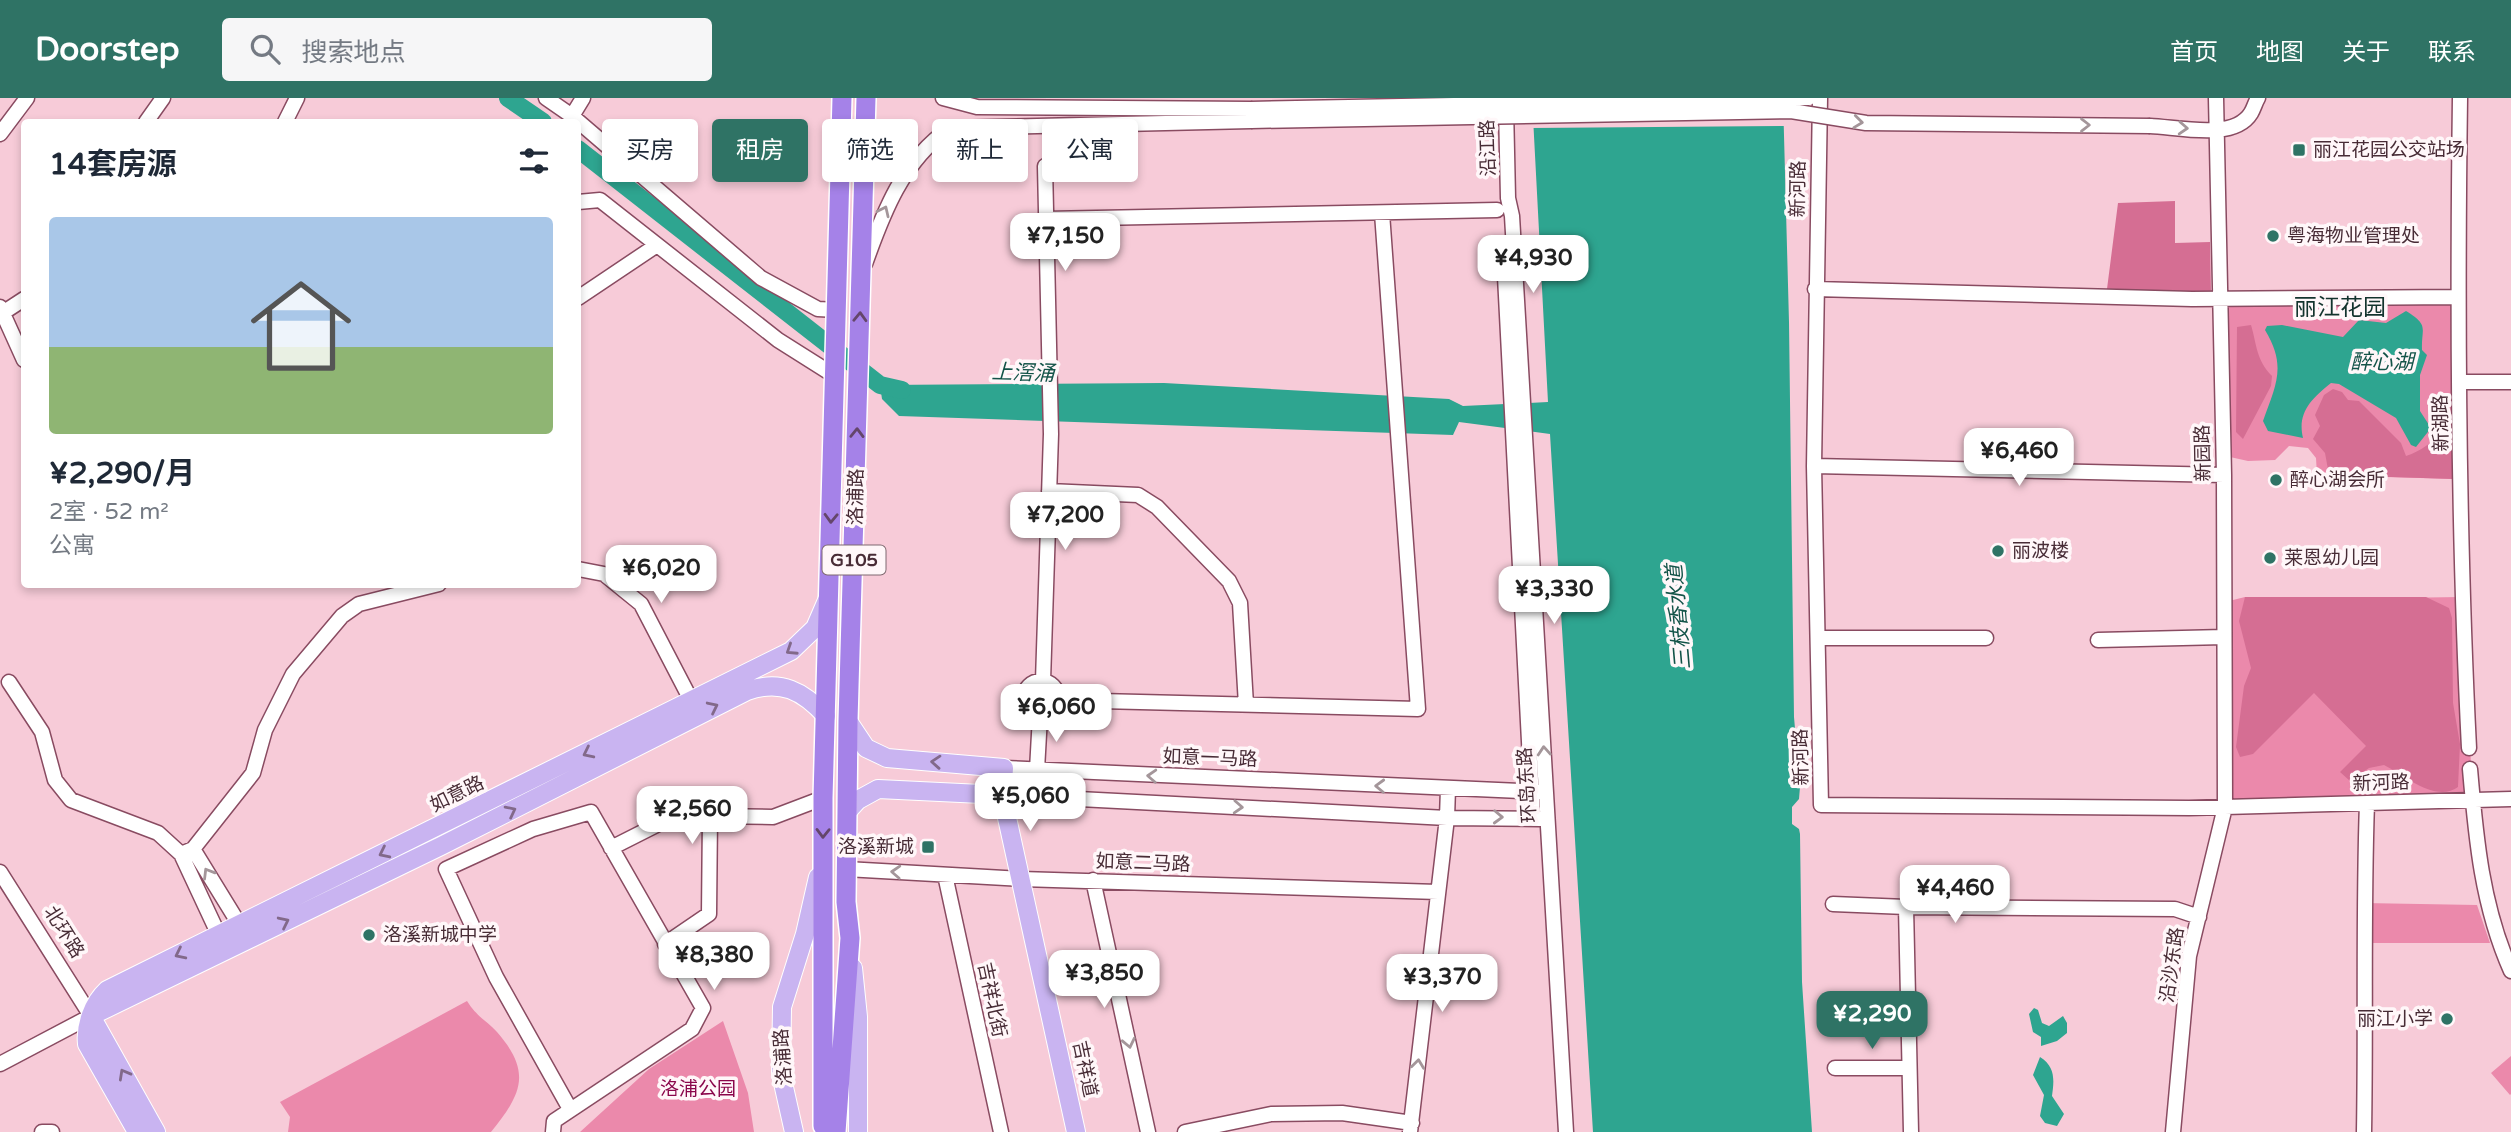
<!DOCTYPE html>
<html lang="zh">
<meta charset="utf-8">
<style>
body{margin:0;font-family:"Varela Round","Noto Sans SC",sans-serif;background:#f6f6f7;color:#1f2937;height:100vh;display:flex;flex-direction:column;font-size:26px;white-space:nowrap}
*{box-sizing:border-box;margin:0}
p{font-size:23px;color:#747a83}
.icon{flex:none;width:38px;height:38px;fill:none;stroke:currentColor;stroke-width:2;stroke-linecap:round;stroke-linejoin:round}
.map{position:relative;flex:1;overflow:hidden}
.side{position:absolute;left:21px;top:21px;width:560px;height:469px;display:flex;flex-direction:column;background:#fff;border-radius:7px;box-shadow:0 4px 10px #0003}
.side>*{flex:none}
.hud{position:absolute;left:602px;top:21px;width:665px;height:63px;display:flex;gap:14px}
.price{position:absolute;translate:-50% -60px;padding:0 16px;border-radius:14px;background:#fff;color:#222;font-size:23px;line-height:46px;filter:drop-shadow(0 2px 4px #0008)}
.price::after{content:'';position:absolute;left:50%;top:42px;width:21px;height:16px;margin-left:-10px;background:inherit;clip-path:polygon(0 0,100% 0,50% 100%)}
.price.active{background:#2f7365;color:#fff}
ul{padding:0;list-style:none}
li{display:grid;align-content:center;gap:14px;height:371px;padding:0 28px}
li span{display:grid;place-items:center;height:217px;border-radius:7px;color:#555}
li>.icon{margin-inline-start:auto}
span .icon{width:126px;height:126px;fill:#fffc;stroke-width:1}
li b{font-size:30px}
h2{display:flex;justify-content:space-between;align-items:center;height:84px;padding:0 28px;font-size:30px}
.chip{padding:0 24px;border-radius:7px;background:#fff;box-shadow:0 4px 10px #0003;font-size:24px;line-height:63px}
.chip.active{background:#2f7365;color:#fff}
header{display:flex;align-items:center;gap:42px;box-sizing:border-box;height:98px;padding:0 35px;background:#2f7365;color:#fff}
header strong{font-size:33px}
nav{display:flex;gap:38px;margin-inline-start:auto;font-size:24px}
.search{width:490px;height:63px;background:#f6f6f7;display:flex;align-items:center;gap:18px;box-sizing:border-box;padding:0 24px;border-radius:7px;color:#747a83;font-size:26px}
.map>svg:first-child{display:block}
</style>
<header>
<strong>Doorstep</strong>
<div class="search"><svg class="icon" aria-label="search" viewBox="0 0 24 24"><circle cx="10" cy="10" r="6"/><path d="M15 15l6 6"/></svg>搜索地点</div>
<nav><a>首页</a><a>地图</a><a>关于</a><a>联系</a></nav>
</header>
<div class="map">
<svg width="2511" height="1034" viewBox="0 0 2511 1034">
<rect width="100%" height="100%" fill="#f7cbd8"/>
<path fill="#eb89ab" d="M2452 199 2454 381 2317 377 2316 360 2308 350 2289 348 2275 362 2248 363 2230 359 2226 201Z
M2245 499C2317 505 2390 499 2462 499L2473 703 2227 709 2229 503Z
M2363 805 2477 807 2490 845H2367Z
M467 903C477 919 486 922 497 934 532 974 522 996 491 1034H288L290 1019 280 1004Z
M723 923 748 995 754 1034H580L649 971Z
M2511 958V996L2510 997 2491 975Z"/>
<path fill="#d56e93" d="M2175 103V145L2210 144 2211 195 2107 191 2118 105Z
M2251 227C2257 247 2256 262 2272 278L2271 288 2243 341 2236 334 2237 229Z
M2333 291 2342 294 2348 302 2359 303 2401 345 2406 358C2422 353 2430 344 2445 335V319L2453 316 2454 381 2329 377 2325 355 2313 341 2320 328 2315 317 2324 297Z
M2245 499H2426L2449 510 2452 520 2453 605 2460 646 2458 689C2436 705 2405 678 2384 667L2369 670 2350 683 2340 674 2366 648 2314 595 2253 656 2240 659 2236 649 2244 588 2251 570 2239 523Z"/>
<path fill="#2ea590" d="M1532 0H1783L1789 224 1794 619 1800 689 1799 701 1792 709V726L1799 731 1800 736 1802 884 1812 1034H1593L1550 336 1459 324 1453 337 899 318 882 301 880 287 1164 285 1449 301 1463 308 1548 304Z
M2406 213C2430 228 2421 229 2422 252L2427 257 2420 277V313L2431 330 2416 349 2411 347 2396 320 2339 286 2331 285C2311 301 2297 315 2303 340L2268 333 2263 323C2276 287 2287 268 2265 232L2267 228 2282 227 2343 239 2359 222 2386 225Z
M2034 910 2038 912 2042 925 2049 928 2063 918 2067 925V935L2057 943 2041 948V939L2033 934 2029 916Z
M2040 959C2056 969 2054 983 2052 998L2064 1016 2057 1028 2045 1025 2040 1018 2044 997 2033 977Z"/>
<path fill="#f7cbd8" d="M1529 0H1786L1787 28 1531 30Z"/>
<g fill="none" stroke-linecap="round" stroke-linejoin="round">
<path stroke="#2ea590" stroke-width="18" d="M508 0 543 24
M578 51 880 287 902 292"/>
<defs>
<path id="minor" d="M546 0 572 18 761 180 818 211 836 212
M943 0 977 9 1251 11
M1820 0 1814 368 1821 707 2189 710 2511 701
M2460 0C2457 216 2458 433 2469 650
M1506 9 1508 100 1512 118 1566 1034
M572 18 583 0
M146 24 163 0
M285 24 297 0
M2150 28C2178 29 2234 43 2251 15 2254 10 2255 5 2258 0
M0 36 27 0
M578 104 600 102 778 242 835 278
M1046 121 1497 112
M1504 159 1533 721
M865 166C883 115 903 62 950 30L1251 23
M1815 191 2192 201 2458 199
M578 200 657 147
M0 209 24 262
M4 214 24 201
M2459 284H2511
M1814 368 2224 377
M1049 393 1138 397 1157 409 1229 483 1240 505 1246 607
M578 471 604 476 641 506 692 604
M1818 540H1986
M2098 542 2224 539
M1024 600a17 17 0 1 1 34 0a17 17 0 1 1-34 0Z
M1043 583 1051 336 1045 68
M9 584 42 634 55 682 71 702 158 735 181 756 223 846
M1059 602 1418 611 1382 115
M1004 670 1542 694
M2470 671C2476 741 2482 808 2511 873
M1037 672 1040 618
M1002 697 1447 720 1540 721
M710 718 773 719 823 700
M611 750 700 705 710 718 709 816 665 846
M193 751 244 834
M181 756 193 751 253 675 265 632 293 576 342 518 359 506 439 486
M846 771 1021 781 1438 794
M0 774 91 918 0 966
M945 777 1001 1034
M1093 782 1148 1034
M1833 806 1906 809
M1835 970H1909
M42 1034H52
M553 1034 554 1023 692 931 703 910 591 714 533 731 446 771 496 879 570 1011
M1185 1034 1271 1016 1342 1015 1412 1025
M1410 1034 1447 720 1448 690
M1911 1034 1906 809 2175 811 2199 819
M2173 1034 2189 858 2225 709 2224 377 2216 0
M2364 1034C2366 924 2363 815 2367 705"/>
<path id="major" d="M848 623 866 650 887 660 1004 670 1002 697 1076 1034
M847 714 858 702 878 691 1002 697
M853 870 858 919V1034
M91 918 441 748 747 593C781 581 803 593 826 618
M91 918 156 1034
M137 1034 87 946C85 927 93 905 107 892L791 553 815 530 828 500
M794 1034 781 976 782 909 805 836 818 779"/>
<path id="highway" d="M823 1028V700L842 0
M836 1034 850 840 846 804 848 623 866 0"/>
</defs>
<use href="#minor" stroke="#894b61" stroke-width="17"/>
<use href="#major" stroke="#fff" stroke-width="20"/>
<use href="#highway" stroke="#fff" stroke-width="22"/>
<use href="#minor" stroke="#fff" stroke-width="14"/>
<use href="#major" stroke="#c9b4f1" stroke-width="18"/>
<use href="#highway" stroke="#a582e8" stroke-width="19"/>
<defs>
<path id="minor-bridge" d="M1251 11 1809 0
M1251 23 1791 13 1866 25 2150 28"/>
</defs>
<use href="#minor-bridge" stroke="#894b61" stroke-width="17" stroke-linecap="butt"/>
<use href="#minor-bridge" stroke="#fff" stroke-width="14"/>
</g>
<defs><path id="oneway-chevron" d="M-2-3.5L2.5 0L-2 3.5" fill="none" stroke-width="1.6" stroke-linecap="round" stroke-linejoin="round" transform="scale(1.75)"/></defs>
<g stroke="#a4969a">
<use href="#oneway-chevron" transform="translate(1858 24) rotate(7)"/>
<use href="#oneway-chevron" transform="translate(2085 27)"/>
<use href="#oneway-chevron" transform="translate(2183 30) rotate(3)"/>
<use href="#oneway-chevron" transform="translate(884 113) rotate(-65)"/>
<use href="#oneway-chevron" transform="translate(1544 653) rotate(-94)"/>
<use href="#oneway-chevron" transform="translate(1152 678) rotate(-177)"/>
<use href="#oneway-chevron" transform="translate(1380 688) rotate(-178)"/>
<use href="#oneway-chevron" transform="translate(1238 709) rotate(3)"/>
<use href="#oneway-chevron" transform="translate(1498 719) rotate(2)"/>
<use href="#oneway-chevron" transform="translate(896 774) rotate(-177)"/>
<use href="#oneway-chevron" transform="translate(208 775) rotate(-121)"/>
<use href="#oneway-chevron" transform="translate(1129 945) rotate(78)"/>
<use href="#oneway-chevron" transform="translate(1418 966) rotate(-83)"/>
</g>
<g stroke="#64466b">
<use href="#oneway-chevron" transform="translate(860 219) rotate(-88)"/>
<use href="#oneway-chevron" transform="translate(857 335) rotate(-89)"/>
<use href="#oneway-chevron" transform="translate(831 420) rotate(92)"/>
<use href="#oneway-chevron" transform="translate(823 735) rotate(91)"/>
</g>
<g stroke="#82698a">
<use href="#oneway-chevron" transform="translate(791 552) rotate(147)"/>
<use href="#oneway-chevron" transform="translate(713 609) rotate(-26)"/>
<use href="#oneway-chevron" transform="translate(588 655) rotate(154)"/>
<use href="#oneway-chevron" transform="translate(936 664) rotate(-176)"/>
<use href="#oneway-chevron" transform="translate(511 713) rotate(-27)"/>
<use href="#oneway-chevron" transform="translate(384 755) rotate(154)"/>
<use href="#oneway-chevron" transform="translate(284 824) rotate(-26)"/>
<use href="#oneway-chevron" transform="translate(180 856) rotate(154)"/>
<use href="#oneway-chevron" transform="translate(124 976) rotate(-119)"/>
</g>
<g fill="#2f7365" stroke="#fff7f9" stroke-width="2.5">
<rect x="2292" y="45" width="14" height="14" rx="3.5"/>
<circle cx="2273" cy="138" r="7"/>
<circle cx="2276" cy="382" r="7"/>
<circle cx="1998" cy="453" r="7"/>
<circle cx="2270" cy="460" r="7"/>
<rect x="921" y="742" width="14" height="14" rx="3.5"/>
<circle cx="369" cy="837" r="7"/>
<circle cx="2447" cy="921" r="7"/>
</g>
<g text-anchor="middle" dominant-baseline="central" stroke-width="7" stroke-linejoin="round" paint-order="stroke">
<rect fill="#fff7f9" stroke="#7f6970" stroke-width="2" x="822.5" y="447.5" width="63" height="29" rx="5"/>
<g font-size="18" font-weight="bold" fill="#482c36">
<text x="854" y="462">G105</text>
</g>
<g font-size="19" fill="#482c36" stroke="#fff7f9">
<text transform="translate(1488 50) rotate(-92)">沿江路</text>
<text transform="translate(1798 91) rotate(-89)">新河路</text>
<text transform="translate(2441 325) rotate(-91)">新湖路</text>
<text transform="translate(2203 355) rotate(-91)">新园路</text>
<text transform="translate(856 399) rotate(-89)">洛浦路</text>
<text transform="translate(1801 659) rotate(-91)">新河路</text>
<text transform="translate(1210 660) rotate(2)">如意一马路</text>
<text transform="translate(2381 685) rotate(-2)">新河路</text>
<text transform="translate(1527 687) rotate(-94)">环岛东路</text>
<text transform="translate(457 696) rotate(-26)">如意路</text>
<text transform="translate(1143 765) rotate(2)">如意二马路</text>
<text transform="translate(64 834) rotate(58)">北环路</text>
<text transform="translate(2172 867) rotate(-82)">沿沙东路</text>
<text transform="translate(992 902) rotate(78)">吉祥北街</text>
<text transform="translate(783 959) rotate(-94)">洛浦路</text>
<text transform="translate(1085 971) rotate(78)">吉祥道</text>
</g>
<g font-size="19" fill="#482c36" stroke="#fff7f9" text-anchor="start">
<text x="2313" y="52">丽江花园公交站场</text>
<text x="2287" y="138">粤海物业管理处</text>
<text x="2290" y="382">醉心湖会所</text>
<text x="2012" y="453">丽波楼</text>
<text x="2284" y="460">莱恩幼儿园</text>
<text x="914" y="749" text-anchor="end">洛溪新城</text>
<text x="383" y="837">洛溪新城中学</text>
<text x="2433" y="921" text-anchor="end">丽江小学</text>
</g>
<g font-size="19" fill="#8a074b" stroke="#fff7f9">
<text x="698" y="991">洛浦公园</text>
</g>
<g font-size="21" font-style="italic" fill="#135348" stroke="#fff7f9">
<text x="2382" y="264">醉心湖</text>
<text transform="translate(1023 275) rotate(2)">上滘涌</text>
<text transform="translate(1679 519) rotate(-95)">三枝香水道</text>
</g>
<g font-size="23" fill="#13332d" stroke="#fff7f9">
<text x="2340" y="210">丽江花园</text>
</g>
</g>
</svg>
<b class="price" style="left:1065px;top:175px">¥7,150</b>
<b class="price" style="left:1533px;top:197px">¥4,930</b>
<b class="price" style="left:2019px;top:390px">¥6,460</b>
<b class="price" style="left:1065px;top:454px">¥7,200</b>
<b class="price" style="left:661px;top:507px">¥6,020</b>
<b class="price" style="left:1554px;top:528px">¥3,330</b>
<b class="price" style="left:1056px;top:646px">¥6,060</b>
<b class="price" style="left:1030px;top:735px">¥5,060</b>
<b class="price" style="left:692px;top:748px">¥2,560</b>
<b class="price" style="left:1955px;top:827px">¥4,460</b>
<b class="price" style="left:714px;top:894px">¥8,380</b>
<b class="price" style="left:1104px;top:912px">¥3,850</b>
<b class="price" style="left:1442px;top:916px">¥3,370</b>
<b class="price active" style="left:1872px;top:953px">¥2,290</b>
<div class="hud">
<a class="chip">买房</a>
<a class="chip active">租房</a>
<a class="chip">筛选</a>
<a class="chip">新上</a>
<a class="chip">公寓</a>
</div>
<section class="side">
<h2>14套房源<svg class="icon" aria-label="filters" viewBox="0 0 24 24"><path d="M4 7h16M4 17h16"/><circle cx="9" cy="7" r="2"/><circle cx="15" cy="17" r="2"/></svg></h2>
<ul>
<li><span style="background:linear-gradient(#a9c7e8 60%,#8fb573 0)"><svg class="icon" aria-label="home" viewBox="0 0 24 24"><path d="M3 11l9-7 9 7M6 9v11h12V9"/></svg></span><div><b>¥2,290/月</b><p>2室 · 52 m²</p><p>公寓</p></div></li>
</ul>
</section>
</div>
